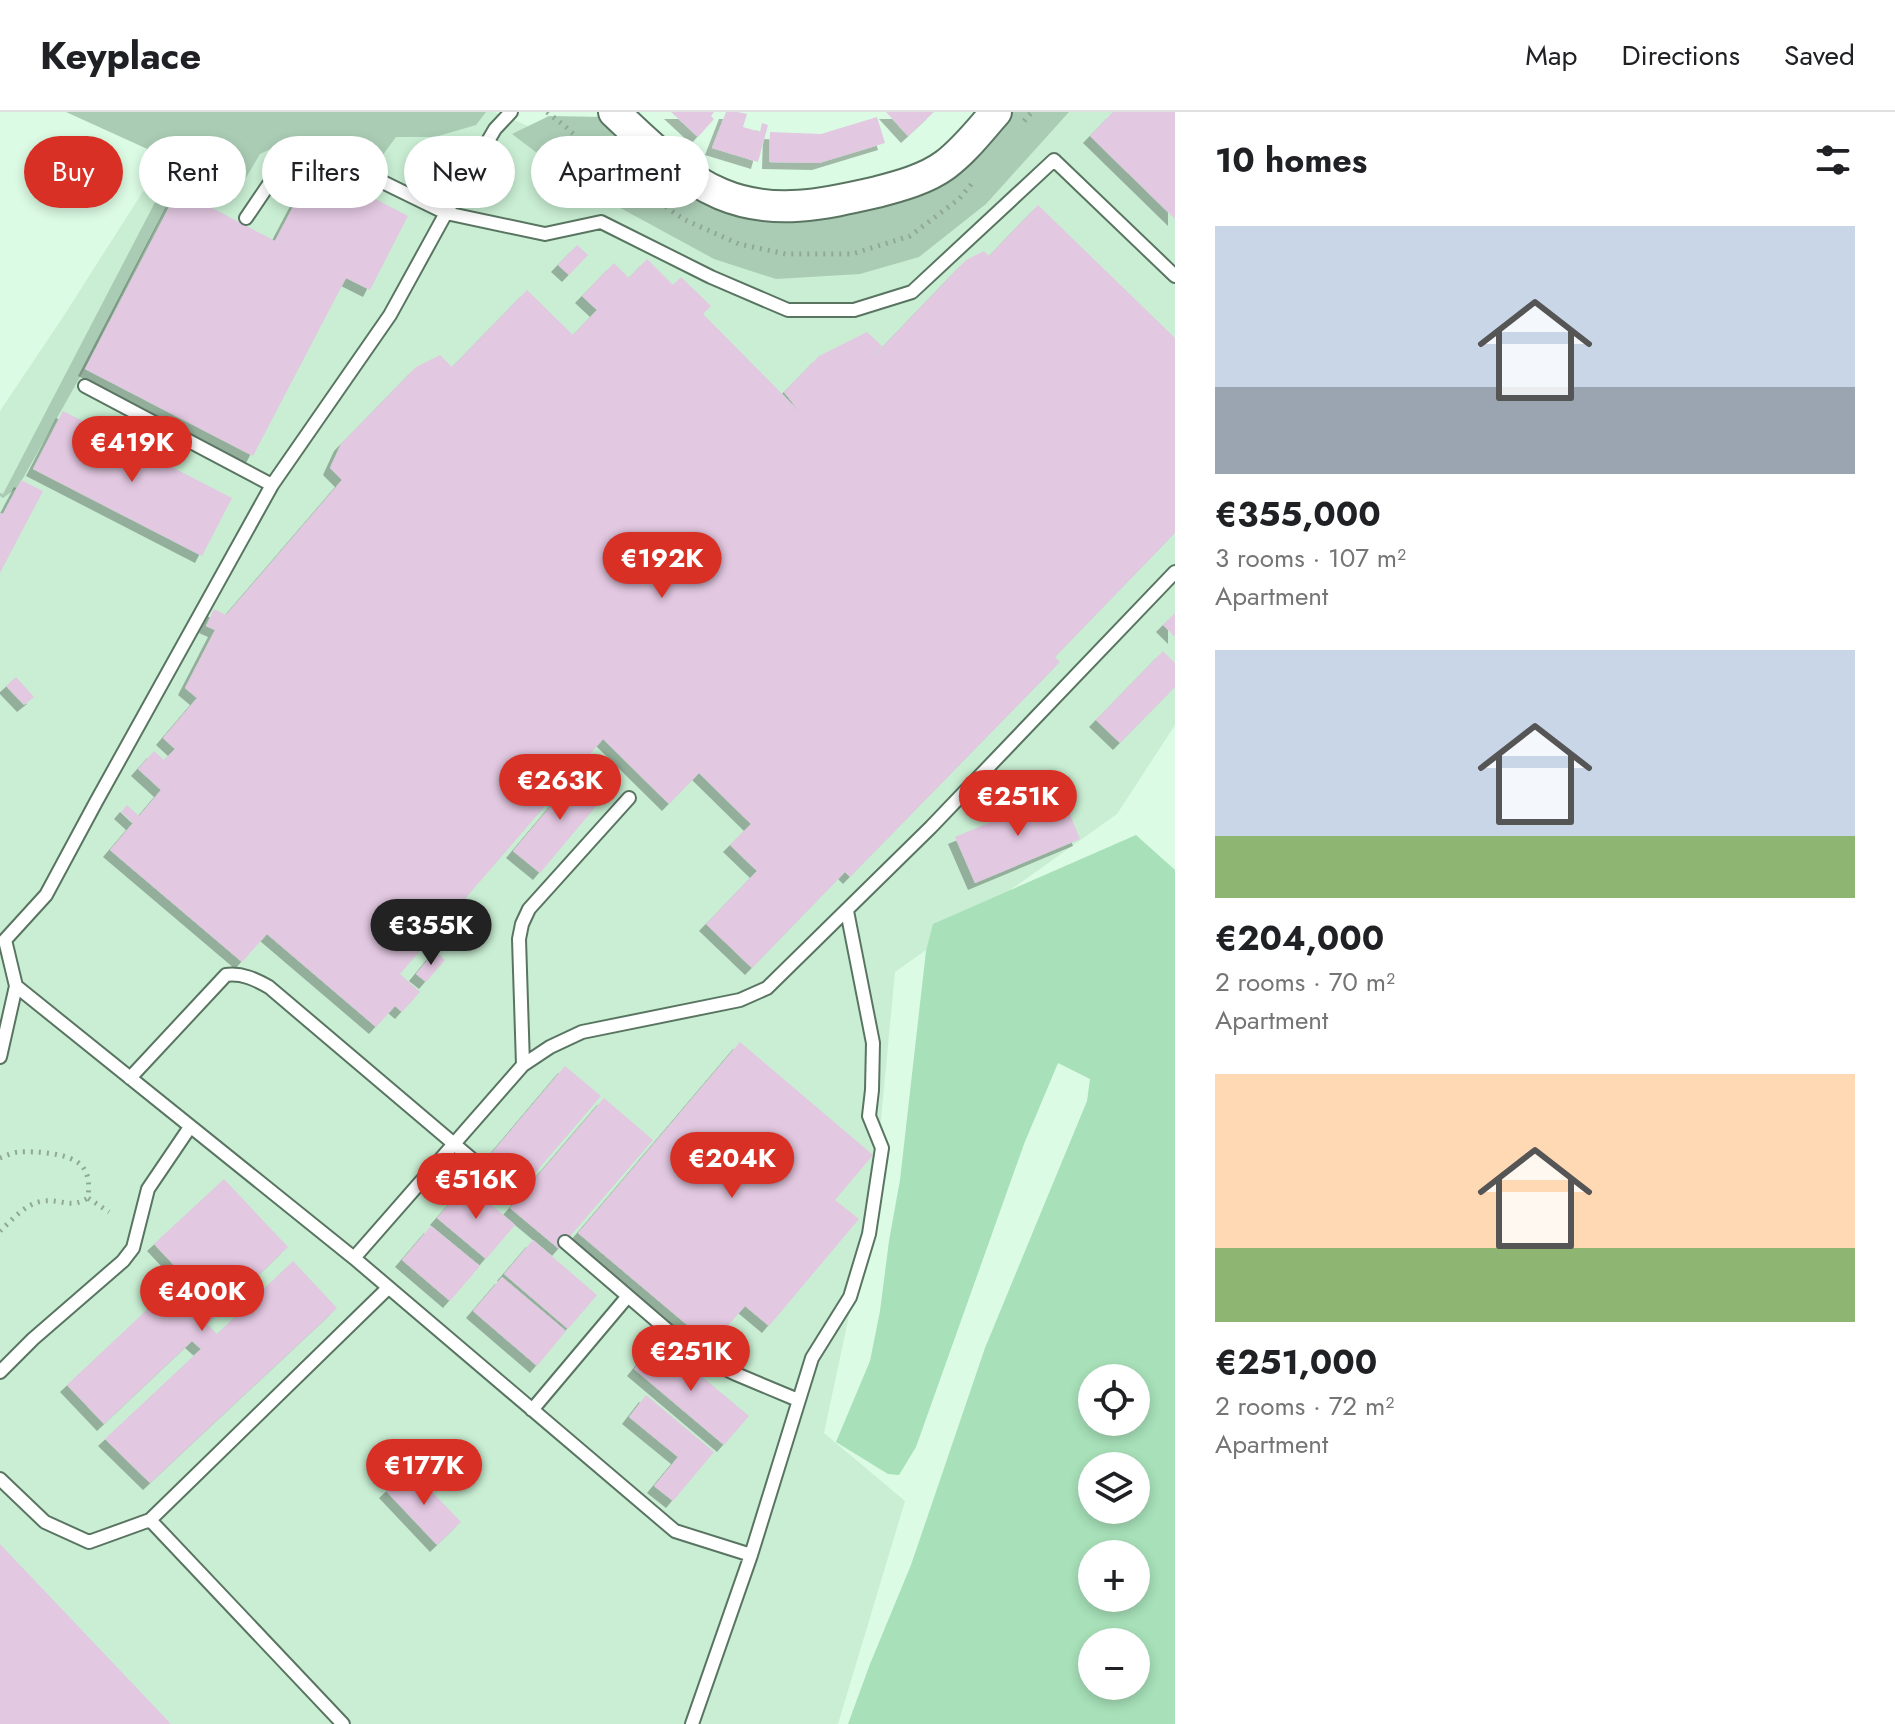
<!DOCTYPE html>
<meta charset="utf-8">
<style>
body{margin:0;font-family:Jost,sans-serif;background:#f2f2f2;color:#202124;height:100vh;display:flex;flex-direction:column;font-size:30px;white-space:nowrap}
*{box-sizing:border-box;margin:0}
p{font-size:26px;color:#757577}
.icon{flex:none;width:44px;height:44px;fill:none;stroke:currentColor;stroke-width:2;stroke-linecap:round;stroke-linejoin:round}
.map{position:relative;flex:1;overflow:hidden}
.sheet{display:flex;flex-direction:column;background:#fff;width:720px}
.sheet>*{flex:none}
.top-card{position:absolute;left:24px;top:24px;width:760px;height:72px;display:flex;gap:16px}
.buttons{position:absolute;left:1078px;top:1252px;display:grid;gap:16px}
.buttons a{display:grid;place-items:center;width:72px;height:72px;border-radius:50%;background:#fff;box-shadow:0 4px 12px #0003;font-size:40px}
.price{position:absolute;translate:-50% -68px;padding:0 18px;border-radius:28px;background:#d93025;color:#fff;font-size:26px;line-height:52px;filter:drop-shadow(0 2px 4px #0008)}
.price::after{content:'';position:absolute;left:50%;top:48px;width:24px;height:18px;margin-left:-12px;background:inherit;clip-path:polygon(0 0,100% 0,50% 100%)}
.price.selected{background:#222;color:#fff}
ul{padding:0;list-style:none}
li{display:grid;align-content:center;gap:16px;height:424px;padding:0 40px}
li span{display:grid;place-items:center;height:248px;border-radius:0px;color:#555}
li>.icon{margin-inline-start:auto}
span .icon{width:144px;height:144px;fill:#fffc;stroke-width:1}
li b{font-size:34px}
h2{display:flex;justify-content:space-between;align-items:center;height:96px;padding:0 40px;font-size:34px}
.tag{padding:0 28px;border-radius:36px;background:#fff;box-shadow:0 4px 12px #0003;font-size:28px;line-height:72px}
.tag.selected{background:#d93025;color:#fff}
header{display:flex;align-items:center;gap:48px;box-sizing:border-box;height:112px;padding:0 40px;background:#fff;border-bottom:2px solid #e0e0e0}
header strong{font-size:38px}
nav{display:flex;gap:44px;margin-inline-start:auto;font-size:28px}
main{display:flex;flex:1;min-height:0}
.map>svg:first-child{display:block}
</style>
<header>
<strong>Keyplace</strong>
<nav><a>Map</a><a>Directions</a><a>Saved</a></nav>
</header>
<main>
<div class="map">
<svg width="1175" height="1612" viewBox="0 0 1175 1612">
<defs>
<filter id="shadow"><feDropShadow dx="-7" dy="7" stdDeviation="0" flood-color="#0004"/></filter>
</defs>
<rect width="100%" height="100%" fill="#dbfbe4"/>
<path fill="#c9eed3" d="M220 0H494L807 129 1031 0H1175V613L1117 702 895 860 873 1091 824 1321 905 1389 838 1612H0V299L65 202 142 81Z"/>
<path fill="#aaccb4" d="M66 0H486L476 13 435 25H396L371 59 316 32 285 30 260 42 233 88 180 76 172 84 84 258 18 375 3 386 0 384V381L3 382 176 50Z
M1012 0H1069L986 92 919 145 860 162 776 167 714 147 615 93 537 41 512 22 549 4 606 5 679 69 865 96 1010 4Z"/>
<path fill="#a7e0b9" fill-rule="evenodd" d="M1136 723 1175 758V1612H848L870 1552 911 1453 985 1236 1087 989 1090 967 1058 951 1024 1032 916 1335 899 1363 888 1362 836 1330 870 1249 880 1199 889 1129 900 1068 926 839 933 812ZM1092 1266H1136V1310H1092ZM1092 1354H1136V1398H1092ZM1092 1442H1136V1486H1092ZM1092 1530H1136V1574H1092Z"/>
<path fill="#e2c8e1" filter="url(#shadow)" d="M671 0H714L711 4 714 7 698 25Z
M726 0H738L747 2 743 15 760 20 762 11 768 13 758 50 712 36Z
M886 0H934L908 24Z
M1113 0H1175V107L1090 24Z
M877 5 885 31 819 51 769 50 770 20 821 22Z
M314 55 408 104 370 178 346 166 253 344 85 257 178 78 275 129Z
M1038 93 1175 226V421L1055 545 1060 550 850 765 845 760 752 856 706 812 757 759 730 733 751 712 699 661 669 692 603 627 400 862 420 880 402 900 395 894 376 915 267 822 242 850 110 738 133 711 121 700 127 693 139 704 161 678 138 657 154 639 164 648 175 637 163 626 197 586 185 576 215 518 206 514 214 497 226 503 342 368 330 356 341 332 416 255 440 243 452 255 527 178 573 223 597 198 582 184 614 151 629 166 647 147 673 173 681 165 711 194 703 202 799 299 784 280 819 244 867 220 882 234 869 249 966 148 984 139 989 144Z
M577 133 588 143 569 163 558 153Z
M63 299 232 386 202 444 33 357Z
M21 368 43 379 0 461V401L3 402Z
M1175 501V525L1163 513Z
M1163 539 1175 551V575L1120 631 1096 608Z
M16 565 34 585 24 593 6 574Z
M581 658 608 680 540 761 513 739Z
M1061 681 1080 727 975 771 955 725Z
M435 839 445 848 426 870 416 862Z
M740 930 873 1043 835 1088 859 1107 769 1214 745 1194 711 1233 578 1121Z
M565 954 601 984 524 1074 489 1044Z
M604 986 653 1028 559 1137 510 1096Z
M224 1067 288 1135 207 1212 217 1222 293 1149 337 1196 150 1371 105 1327 201 1237 192 1229 104 1312 67 1273 168 1178 169 1179 185 1165 154 1132Z
M467 1072 515 1113 486 1147 437 1106Z
M431 1114 480 1154 450 1189 402 1148Z
M533 1128 597 1183 568 1217 504 1162Z
M502 1165 566 1219 537 1254 473 1199Z
M658 1228 749 1304 724 1333 634 1257Z
M646 1283 714 1340 673 1389 654 1374 678 1345 629 1305Z
M410 1357 461 1410 437 1433 386 1379Z
M0 1432 171 1612H0Z"/>
<g fill="none" stroke-linecap="round" stroke-linejoin="round">
<defs>
<path id="service" d="M246 106 288 44 317 38 446 101 545 122 601 110 711 165 788 198H854L912 180 1054 48 1175 164
M85 274 272 373
M16 874 354 1146 675 1419 751 1443
M0 945 16 874 5 828 46 783 96 690 272 373 390 203 446 101 495 17 511 0
M523 953 550 935 582 920 740 888 767 876 931 715 1175 460
M130 966 226 863C242 861 255 867 269 875L506 1076
M565 1130 679 1228 705 1247 736 1262 798 1288
M354 1146 523 953 519 827 522 812 529 797 629 686
M0 1260 33 1227 123 1149 133 1136 148 1077 190 1015
M532 1298 628 1184
M0 1367 45 1410 89 1430 150 1408
M343 1612 150 1408 388 1176
M692 1612 751 1443 812 1246 850 1185 869 1122 882 1036 869 1004 872 978 873 931 847 799"/>
<path id="tertiary" d="M614 0C647 31 679 64 721 82 773 104 825 92 877 80 900 74 926 67 945 53 965 38 980 18 996 0"/>
</defs>
<use href="#service" stroke="#597562" stroke-width="16"/>
<use href="#tertiary" stroke="#597562" stroke-width="34"/>
<path stroke="#90a897" stroke-width="5" stroke-dasharray="2 6" stroke-linecap="butt" d="M547 0 566 15 606 52 683 107 739 132 786 142H852L910 124 959 87 974 69
M1024 9 1032 0
M0 1046C6 1044 13 1040 19 1040 35 1039 71 1041 82 1054 90 1064 89 1075 88 1086L109 1100
M0 1119C12 1108 26 1091 43 1089 62 1087 70 1097 88 1086"/>
<use href="#service" stroke="#fff" stroke-width="12"/>
<use href="#tertiary" stroke="#fff" stroke-width="30"/>
</g>
</svg>
<div class="buttons">
<a><svg class="icon" aria-label="locate" viewBox="0 0 24 24"><circle cx="12" cy="12" r="6"/><path d="M12 2v4M12 18v4M2 12h4M18 12h4"/></svg></a>
<a><svg class="icon" aria-label="layers" viewBox="0 0 24 24"><path d="M12 4l9 5-9 5-9-5zM3 14l9 5 9-5"/></svg></a>
<a>+</a>
<a>−</a>
</div>
<b class="price" style="left:132px;top:372px">€419K</b>
<b class="price" style="left:662px;top:488px">€192K</b>
<b class="price" style="left:560px;top:710px">€263K</b>
<b class="price" style="left:1018px;top:726px">€251K</b>
<b class="price selected" style="left:431px;top:855px">€355K</b>
<b class="price" style="left:732px;top:1088px">€204K</b>
<b class="price" style="left:476px;top:1109px">€516K</b>
<b class="price" style="left:202px;top:1221px">€400K</b>
<b class="price" style="left:691px;top:1281px">€251K</b>
<b class="price" style="left:424px;top:1395px">€177K</b>
<div class="top-card">
<a class="tag selected">Buy</a>
<a class="tag">Rent</a>
<a class="tag">Filters</a>
<a class="tag">New</a>
<a class="tag">Apartment</a>
</div>
</div>
<section class="sheet">
<h2>10 homes<svg class="icon" aria-label="filters" viewBox="0 0 24 24"><path d="M4 7h16M4 17h16"/><circle cx="9" cy="7" r="2"/><circle cx="15" cy="17" r="2"/></svg></h2>
<ul>
<li><span style="background:linear-gradient(#c9d6e8 65%,#9aa5b1 0)"><svg class="icon" aria-label="home" viewBox="0 0 24 24"><path d="M3 11l9-7 9 7M6 9v11h12V9"/></svg></span><div><b>€355,000</b><p>3 rooms · 107 m²</p><p>Apartment</p></div></li>
<li><span style="background:linear-gradient(#c9d6e8 75%,#8fb573 0)"><svg class="icon" aria-label="home" viewBox="0 0 24 24"><path d="M3 11l9-7 9 7M6 9v11h12V9"/></svg></span><div><b>€204,000</b><p>2 rooms · 70 m²</p><p>Apartment</p></div></li>
<li><span style="background:linear-gradient(#ffd9b3 70%,#8fb573 0)"><svg class="icon" aria-label="home" viewBox="0 0 24 24"><path d="M3 11l9-7 9 7M6 9v11h12V9"/></svg></span><div><b>€251,000</b><p>2 rooms · 72 m²</p><p>Apartment</p></div></li>
</ul>
</section>
</main>
